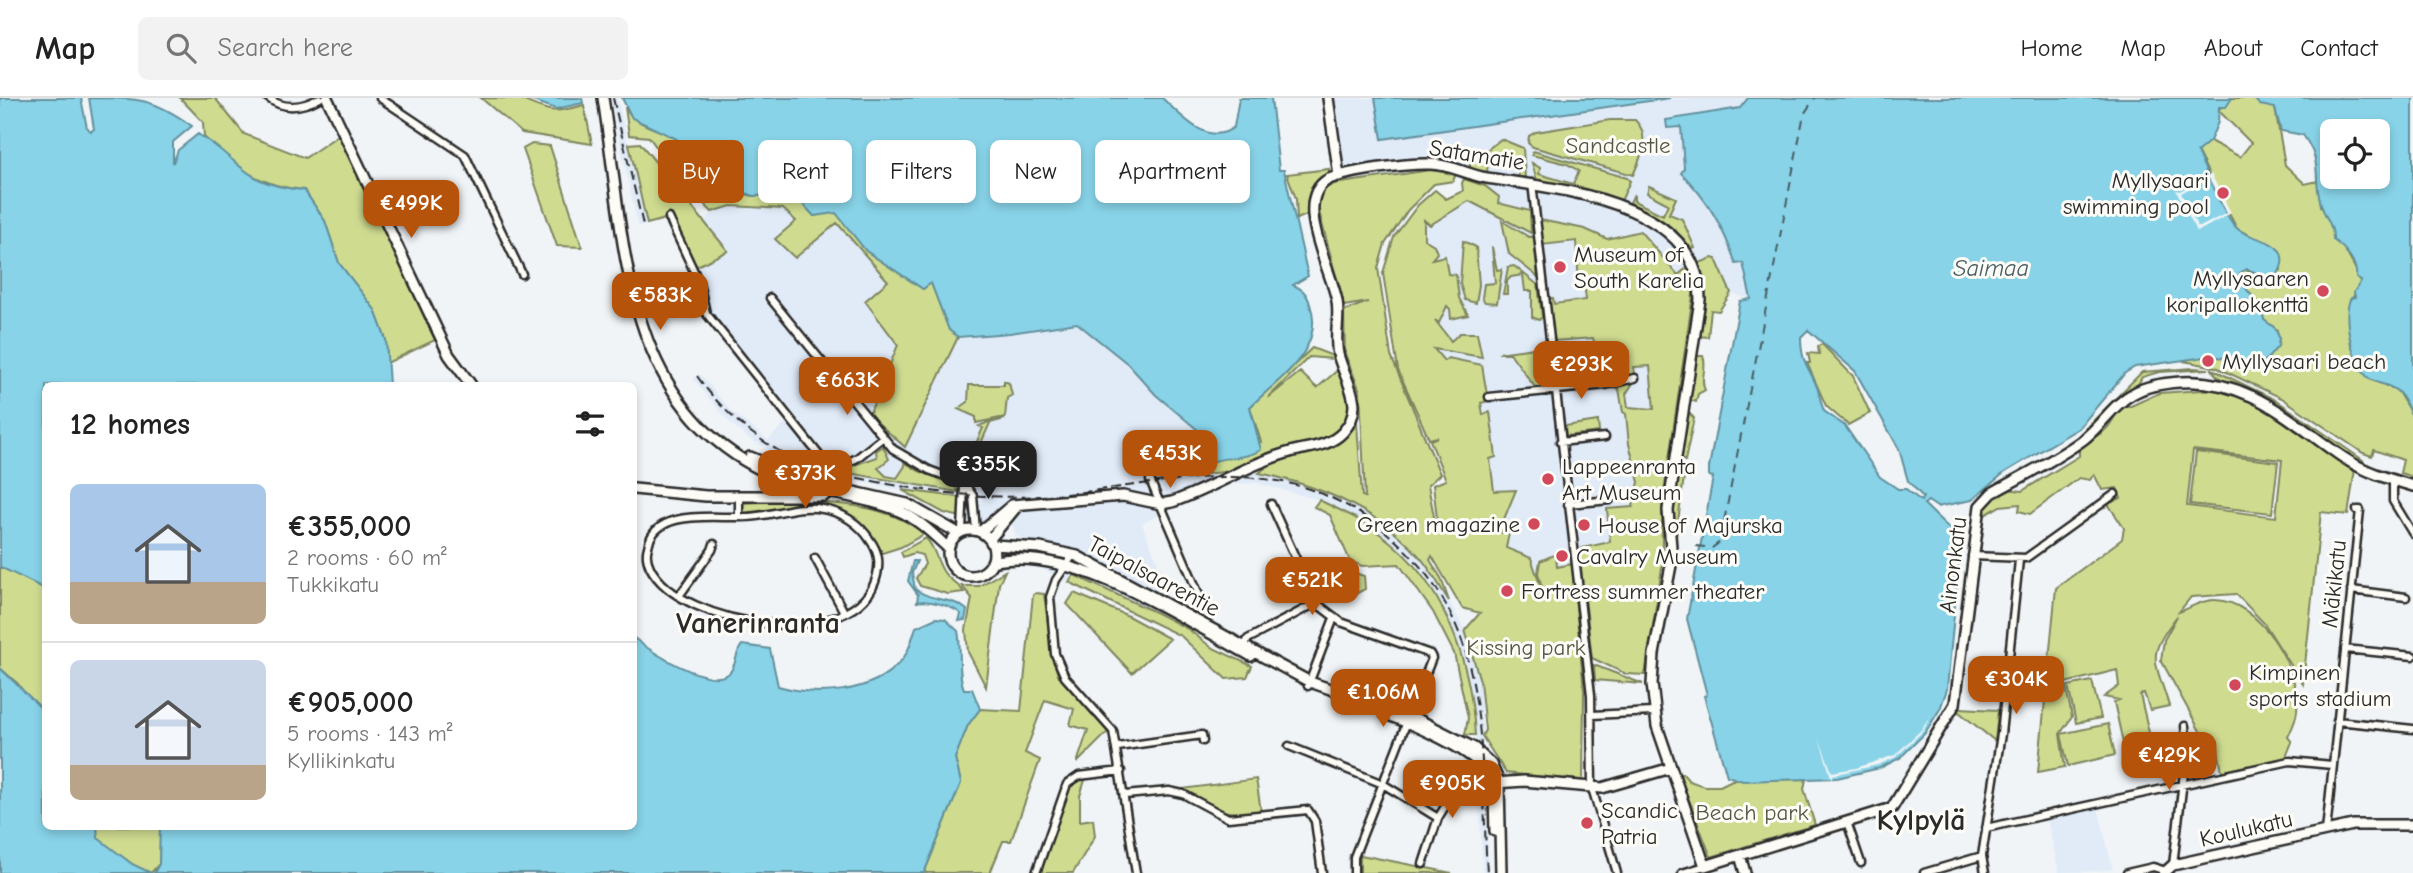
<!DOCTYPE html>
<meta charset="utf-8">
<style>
body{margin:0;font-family:"Comic Neue",sans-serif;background:#f2f2f2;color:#222;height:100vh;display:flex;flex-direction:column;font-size:26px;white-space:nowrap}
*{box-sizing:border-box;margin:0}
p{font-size:23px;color:#767676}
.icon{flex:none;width:38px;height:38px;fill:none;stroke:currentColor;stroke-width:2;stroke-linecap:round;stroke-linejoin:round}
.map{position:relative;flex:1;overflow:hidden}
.details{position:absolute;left:42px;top:284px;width:595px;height:448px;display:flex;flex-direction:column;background:#fff;border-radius:10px;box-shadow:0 4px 10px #0003}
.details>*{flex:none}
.guide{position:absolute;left:658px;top:42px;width:665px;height:63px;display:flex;gap:14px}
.controls{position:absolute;left:2320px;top:21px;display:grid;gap:14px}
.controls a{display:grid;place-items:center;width:70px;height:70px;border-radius:10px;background:#fff;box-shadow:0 4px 10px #0003;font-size:35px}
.price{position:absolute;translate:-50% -60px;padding:0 16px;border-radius:14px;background:#b45309;color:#fff;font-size:23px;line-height:46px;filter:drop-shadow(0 2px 4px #0008)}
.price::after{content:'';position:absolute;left:50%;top:42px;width:21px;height:16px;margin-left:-10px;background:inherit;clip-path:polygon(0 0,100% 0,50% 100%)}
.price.selected{background:#222;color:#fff}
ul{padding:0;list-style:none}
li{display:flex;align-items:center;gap:21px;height:175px;padding:0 28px}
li+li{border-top:2px solid #e0e0e0}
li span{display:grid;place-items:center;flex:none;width:196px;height:140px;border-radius:10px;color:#555}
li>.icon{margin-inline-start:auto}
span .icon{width:84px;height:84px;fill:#fffc;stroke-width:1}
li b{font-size:30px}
h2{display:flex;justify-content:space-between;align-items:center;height:84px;padding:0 28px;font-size:30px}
.tag{padding:0 24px;border-radius:10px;background:#fff;box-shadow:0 4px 10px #0003;font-size:24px;line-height:63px}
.tag.selected{background:#b45309;color:#fff}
header{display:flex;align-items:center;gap:42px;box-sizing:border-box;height:98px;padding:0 35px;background:#fff;border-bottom:2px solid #e0e0e0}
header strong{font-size:33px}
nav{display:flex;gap:38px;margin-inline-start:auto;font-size:24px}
.search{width:490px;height:63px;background:#f2f2f2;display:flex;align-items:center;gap:18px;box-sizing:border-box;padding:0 24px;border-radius:10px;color:#767676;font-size:26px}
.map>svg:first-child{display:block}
</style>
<header>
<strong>Map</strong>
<div class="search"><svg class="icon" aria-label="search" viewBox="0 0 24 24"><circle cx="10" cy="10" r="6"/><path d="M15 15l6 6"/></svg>Search here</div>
<nav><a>Home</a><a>Map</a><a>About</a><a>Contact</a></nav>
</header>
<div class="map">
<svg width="2413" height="775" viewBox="0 0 2413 775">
<rect width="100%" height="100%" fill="#f0f4f7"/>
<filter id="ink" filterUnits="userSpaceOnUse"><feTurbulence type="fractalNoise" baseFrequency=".0143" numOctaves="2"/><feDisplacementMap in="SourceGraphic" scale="14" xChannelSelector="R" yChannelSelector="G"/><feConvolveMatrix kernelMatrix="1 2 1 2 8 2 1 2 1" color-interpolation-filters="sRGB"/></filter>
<g filter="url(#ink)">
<path fill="#e1ebf8" d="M610 0H617L647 126 638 128Z
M1328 0H1375L1382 41 1670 0H1748L1744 8 1740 10 1666 23 1667 30 1681 28 1684 70 1682 75 1708 104 1723 130 1736 165H1743L1751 202 1731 195 1716 161 1688 169 1679 177 1640 134 1607 141 1585 131 1540 122 1542 147 1576 142 1579 183H1584L1586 202 1553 206V200L1548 201 1554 243 1593 240 1600 263 1610 262 1613 278 1634 276V269L1650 268 1655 311 1628 309 1626 296 1633 285 1630 283 1609 288 1619 291 1639 384 1633 409 1607 411 1610 444 1582 450 1577 465 1557 469 1556 457 1548 458 1540 463 1536 476 1531 460 1507 450 1509 428H1504V421L1516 392 1494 393 1490 361 1496 358 1490 314H1484L1478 298 1475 267 1468 263 1448 260 1444 263 1433 250 1467 255 1460 235 1451 243 1438 226 1447 208 1450 211 1451 221 1468 217 1459 200 1456 177H1448L1445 159 1432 161 1437 155 1434 147 1424 141V121L1431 127 1469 103 1530 135V113L1498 105 1499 98 1485 88 1444 72 1406 74 1340 85Z
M737 92 836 114 989 235H1010L1077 225 1128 266 1156 297 1199 333 1207 363 1155 381 1259 375 1289 381 1327 394 1362 412 1396 436 1420 459 1449 503 1465 532 1480 583 1489 775H1483L1474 617 1461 554 1444 513 1397 451 1347 416 1319 402 1257 385 1230 386 1170 411 1142 426 1169 491 1157 515 1074 477 1069 484 1036 468 1031 446 1016 438 1012 427 1002 434 1003 440 961 419 959 399 902 392 823 376 791 364 748 340 730 325 693 281 700 276 731 313 768 342 790 320 706 215 693 170 728 153 704 123Z
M2098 709 2113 772 2059 775 2047 721Z"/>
<path fill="#cfdc90" stroke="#7d845e" stroke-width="2" fill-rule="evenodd" d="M180 0H215L244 36 305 60 340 36 435 242 387 265 386 242 375 212 339 165 325 123 304 92C259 88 236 70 204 39L203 24Z
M481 0C492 0 510 0 520 1 549 14 553 16 584 7L592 46 522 35Z
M2232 0H2253L2275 10 2285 67 2305 86 2318 83 2321 108 2362 183 2352 201 2349 234 2351 247 2371 282 2397 292 2413 319V379L2400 375 2403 362 2374 352 2372 358 2363 355 2282 300 2216 269 2183 263C2203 257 2222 253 2239 268L2268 260 2279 245 2277 232 2264 222 2261 210 2239 181 2243 171 2254 175 2281 172 2280 153 2237 131 2197 53 2210 43 2240 59 2251 45 2218 12Z
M625 9C638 31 661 29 679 43 699 58 718 75 737 91 754 107 782 89 799 102 805 106 809 113 814 118L836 114 866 153 923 191 931 185 949 232 958 239 905 349 869 317 898 247 865 203 888 183 837 125 795 160 775 141 796 123 783 111 731 108 712 114 680 82 649 39 629 37Z
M1610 22H1635C1651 37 1641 60 1633 77L1533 49 1528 45 1529 38 1536 34Z
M1501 41 1523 50 1525 80 1519 79 1515 62 1488 60 1487 76 1470 72V60L1479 58Z
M640 45 728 153 693 170 669 120 647 126 629 46Z
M532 46 550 48 582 149 557 148 523 51Z
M1533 53 1627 80 1630 83 1622 101 1617 103 1537 83 1532 65 1540 70 1539 76 1573 86 1579 73 1567 66 1532 57Z
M1329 71V76L1310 95 1309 116 1297 121 1296 101 1287 76Z
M1431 72 1456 76 1453 83 1434 86 1408 112 1385 146 1378 170 1391 258 1440 376 1428 387 1435 424 1437 420 1433 387 1446 382 1430 342 1438 339 1429 341 1398 272 1383 175 1394 139 1418 107 1435 92 1446 101 1463 93 1462 85 1464 81 1485 88 1499 99 1498 105 1530 113 1531 135 1469 103 1430 127 1424 122V141L1434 147 1437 155 1432 161 1445 158 1448 176 1456 177 1459 200 1468 217 1451 221 1450 211 1447 208 1439 225 1435 222 1451 243 1460 235H1477L1482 259 1434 251 1444 263 1448 260 1482 267 1488 303 1481 305 1483 317 1490 314 1496 359 1490 361 1494 393 1516 392 1504 421V428H1509L1508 433 1497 432 1494 425 1496 434 1509 435 1506 450 1531 460 1544 498 1557 490 1544 497 1538 475 1540 463 1556 456 1557 469 1572 466 1584 593 1583 683 1506 675 1482 638 1485 632 1480 583 1465 532 1480 515 1462 510 1432 458 1430 462 1441 480 1449 503C1439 488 1431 471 1419 458 1378 412 1318 387 1259 375 1289 347 1327 368 1357 325L1362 398 1365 399 1360 293 1345 256 1344 213 1368 204 1344 208 1317 106 1324 91 1334 86Z
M1649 88 1676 100 1669 116 1682 121 1695 150 1689 153 1628 109 1634 96V103L1663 117 1668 106 1647 95Z
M1540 122 1585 131 1607 141 1640 133 1678 177 1688 169 1694 190 1662 409V470L1645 577 1626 576 1592 560 1584 491C1573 479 1577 463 1582 450L1610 444 1607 411 1633 409 1639 384 1629 346 1626 316 1623 314 1619 291 1608 290 1630 283 1633 285 1626 296 1628 309 1654 311 1650 268 1634 269 1635 276 1613 278 1611 262 1600 263 1593 240 1554 243 1548 201 1553 200 1554 206 1586 202 1584 184H1579L1576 143 1542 147Z
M1502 123 1529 139 1533 138 1532 123 1538 179 1509 156Z
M1463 143 1476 149 1479 187 1476 205 1465 202 1460 186Z
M1492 149 1497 172 1502 171 1497 205 1485 204 1482 200 1484 186 1495 185Z
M1712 160 1716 161 1731 195 1719 213 1711 212 1708 239 1698 238 1703 194 1697 166Z
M1514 168 1538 187 1542 219 1539 222 1532 219V193H1525L1523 177 1511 179 1507 183V196H1503L1508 169Z
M1822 246 1853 278 1870 315 1848 327 1826 308 1807 265H1810L1808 255 1819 256 1818 248Z
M1542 249 1547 292H1537L1510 255H1498Z
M1312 250 1333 258 1335 261 1309 259 1268 300 1300 274 1317 290 1339 271 1351 307 1341 331 1329 340 1232 373 1170 380 1261 344 1250 309Z
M1695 258H1703C1708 270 1699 281 1705 292L1698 296 1696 304 1688 301Z
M2193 270 2209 271 2159 274 2142 279 2136 290 2078 341 2077 339 2142 274Z
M2212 271 2276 302 2363 362 2361 366C2327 345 2297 317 2263 298 2247 289 2219 287 2212 271Z
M1004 283 1009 285 1012 297 1007 300 1005 319 976 325V319L958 311 968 304 969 287H1004Z
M2216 291 2264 309 2355 371 2348 417 2321 414 2303 586 2264 525 2236 496 2191 499 2179 514C2191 510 2200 502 2214 502 2260 502 2301 572 2297 613 2296 623 2292 630 2288 639L2292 644 2286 659 2222 674 2218 652 2212 655 2161 562 2164 542 2177 518C2145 559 2155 561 2169 608L2150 612 2144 595 2140 597 2152 647 2125 654 2114 604 2119 602 2104 599 2119 588 2117 572 2065 585 2072 619 2060 636 2065 669 2038 674 2056 490 2122 441 2124 430 2108 406 2121 400 2117 390 2102 392 2094 376 2090 382 2079 380 2030 416 2019 413 2020 406 2000 408 1985 417 1982 414 1990 402 2007 391 2022 393 2079 358V348C2103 333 2106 338 2120 308H2131L2159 295ZM2193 352 2282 362 2276 419 2187 408Z
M1689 315 1694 320 1685 363 1679 360 1686 316Z
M996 321H1005L990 325 981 345 999 354 1001 362 974 350 983 330 979 328Z
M1598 323 1599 334 1566 338 1565 328Z
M883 348 889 361 878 370 886 378 897 380 905 368 904 364 919 373 955 386 958 394 837 373 877 359 876 353Z
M2196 354 2278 364 2272 415 2190 406Z
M1677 376 1684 379 1676 439 1671 411Z
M902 392 959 399 961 419 944 415Z
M1319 402C1340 412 1362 422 1380 436 1443 481 1471 563 1475 637H1465L1468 620 1454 555 1433 514 1399 466 1362 468 1350 463 1330 417 1314 409Z
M786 403C831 404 889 406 924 436L901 449 879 456 867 435 823 409 740 419 741 405Z
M926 440C935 450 936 461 943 473 948 481 958 486 964 494L948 496 920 488 916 480 925 466 922 457 914 455 903 459 901 454Z
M0 469 21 478 45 481V625L18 586 0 570Z
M1005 473 999 486 986 589 968 554 966 532 972 500 962 488H979Z
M1352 474 1364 478 1365 491 1350 499 1342 494Z
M1074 477 1157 515 1188 531 1211 549 1252 568 1247 579 1226 581 1181 538 1069 484Z
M1036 495 1044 496 1053 561 1058 577 1108 634 1077 665 1088 632 1070 627 1074 611 1045 602 1025 655 1040 662 1011 743H1003L990 775H924L961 685 955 660 968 627 980 611 1021 613 1033 497Z
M1074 495 1126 517 1170 541 1132 575 1067 506Z
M1594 567 1643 586 1595 582Z
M2092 583 2101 620 2076 625 2068 588Z
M1959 610 1998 612 1995 643 1959 614Z
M2108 626 2115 657 2068 668 2061 636Z
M1682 675 1689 683 1704 688H1720L1732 682 1806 681 1804 691 1815 727 1711 759 1679 676Z
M1086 679 1080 698V723L1093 721 1095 738 1073 775H1041L1069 688Z
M1256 681 1261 713C1221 719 1215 711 1182 691Z
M80 728H174L160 743 159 766 151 775 135 768Z
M1360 757 1366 758 1452 775H1360Z"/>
<path fill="#88d3e8" stroke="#63909c" stroke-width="2" fill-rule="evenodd" d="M0 0H81L87 30 91 33 94 31 89 0C139 0 153 0 192 28L173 44V65L178 52 198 36C243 63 242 87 304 92L325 123 339 165 375 212 386 242 389 287H46L45 491 0 469Z
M525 0H582L583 5 556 11Z
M622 0H1162C1181 17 1208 50 1234 29L1239 0H1271L1279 72H1284L1308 178 1293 187C1303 191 1307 196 1310 206 1326 252 1278 281 1250 309L1261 352C1245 361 1232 358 1214 363L1205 359 1199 333 1156 297 1128 266 1077 225 1010 235 958 239 949 232 931 185 923 191 866 153 836 115 814 118 798 101 786 96 754 98 737 92 702 59 691 54 677 41 632 20Z
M1375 0H1670L1382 41Z
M1748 0H2232L2226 9H2219L2218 24 2210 43 2197 54C2206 71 2225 122 2239 132 2250 140 2270 141 2279 152 2286 161 2281 176 2272 181L2247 171 2240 175 2239 181 2261 210 2264 222 2275 230 2279 239 2278 248 2268 260 2253 270H2244L2230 261 2212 258 2135 269 2125 275 2079 330 2004 375 1972 402 1937 409 1928 403 1924 406 1961 442 1947 591 1940 611 1925 635 1900 660 1880 670 1837 680 1743 683 1727 678 1704 598 1707 597 1687 521 1713 379 1709 378V369L1740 203 1751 201 1743 165 1736 166C1723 129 1709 103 1681 75L1684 70 1681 29 1667 30 1666 22 1740 10ZM1808 232 1855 273 1899 351 1908 383 1923 399 1921 403 1906 391H1898L1880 379 1845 328 1824 313C1821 306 1820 299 1818 292 1810 269 1801 267 1801 239Z
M2253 0H2413V319C2407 311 2406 302 2399 295 2391 286 2379 287 2370 281 2353 270 2341 216 2351 200L2355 199 2354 194 2361 183 2356 180C2358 165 2345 150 2333 142 2334 128 2325 120 2321 106 2312 77 2324 66 2303 37L2281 33 2275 10 2260 7ZM2333 33H2378V79H2333Z
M913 463H917L912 475 915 491C934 505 951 498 967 512L965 522 959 523 961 516C952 508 928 501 917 504L918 497 908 483Z
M936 520 945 521 958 533C962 551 957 575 964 591H972L980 611 968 627 955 660 961 685 924 775H154L159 766 160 728H634V540C650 553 707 590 728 576 737 569 735 554 742 547L770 551 778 588C817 599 871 596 900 564 909 555 912 540 916 529Z
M0 570 45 614 46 728H97L98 740 132 766 151 775H0Z"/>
<path fill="#f0f4f7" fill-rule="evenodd" d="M2211 76 2231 115 2197 134 2176 92 2180 93ZM2209 80 2227 115 2198 130 2181 95Z
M1931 615 1924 632 1896 659 1878 667 1832 677V682L1819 640 1832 674 1856 670 1895 657 1922 631Z"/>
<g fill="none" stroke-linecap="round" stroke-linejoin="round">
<path stroke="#475d64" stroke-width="2" stroke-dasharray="9 7" stroke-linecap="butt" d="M1696 448 1712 450 1720 444 1804 16 1815 0"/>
<defs>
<path id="street" d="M268 0C285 13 303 9 320 0
M380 0 465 57 522 176
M1532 85 1591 597 1592 690 1617 775
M669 120 699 184 706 215 823 362 843 367 857 360 881 341
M770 200 893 351 929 372 964 385 973 398 976 432
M1489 299 1606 287 1635 280
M1560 344 1605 339
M1150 382 1203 506
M2393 382V403L2413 436
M739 398V419C711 420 654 411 648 449 646 455 647 463 650 469 680 530 859 557 877 477 880 463 878 453 870 442 860 426 842 414 823 411 794 405 768 421 739 419
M1271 406 1316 505 1341 524 1430 556 1432 560 1354 759V775
M1568 406 1610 402
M962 433 964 387
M1073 457 1056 482 1050 499 1055 556 1065 579 1113 633 1136 775
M1972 458 2026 460 2115 396
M815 460 844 514
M2351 492 2406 499
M679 498 712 452 714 446
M2345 551 2413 558
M1243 552 1248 541 1316 505
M1308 588 1334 520
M1592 617 1653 614
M2337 623 2413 631
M1289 648 1383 686 1438 720
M1118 649 1202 637 1203 643
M1125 697 1169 693 1183 696 1228 720 1308 712 1315 723 1322 775
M1847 724 1861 765
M1986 730 2290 663 2332 667
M2326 733 2360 412H2357
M1423 766 1438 720 1467 672
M2173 767 2187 649 2185 628
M1036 775 1067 686 1079 678 1121 673
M1682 775 1705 768
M1924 775 1982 758
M1985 775 1982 758 2001 636 2019 462
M2127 775 2153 769 2166 773"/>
<path id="secondary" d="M327 0 449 257 471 287
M603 0C626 146 620 318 784 382 820 396 861 397 897 412 917 420 933 436 948 450
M1328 0 1339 78
M750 359 814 385 907 406 958 435
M634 391 706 398H824
M948 455a23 23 0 1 1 46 0a23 23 0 1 1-46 0Z
M980 434 1012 407 1123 398 1161 406 1172 404C1213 390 1251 364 1294 353 1311 349 1330 348 1343 334 1367 307 1345 284 1338 256 1334 238 1340 220 1337 203 1331 170 1291 101 1329 81 1351 73 1407 65 1430 66 1451 66 1467 77 1487 80 1559 91 1700 103 1700 202L1668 412 1672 462 1654 556 1652 586 1657 628 1705 768 1892 710 1955 606 1980 408 1992 395C2022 378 2056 362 2084 341 2102 327 2113 306 2134 295 2148 287 2165 285 2180 284 2249 279 2292 325 2344 360 2365 374 2389 381 2413 388
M990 441 1018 407
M993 447 1040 450 1077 458 1310 584 1419 622 1474 650 1491 666 1499 684 1501 775
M992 464C1070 445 1183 521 1251 558
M1385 616C1410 625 1475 652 1487 675 1496 692 1494 715 1495 733
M1495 685 1524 683 1602 690 1671 670
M1740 757 1745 775
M2164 775 2173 767 2353 727H2413"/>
</defs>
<use href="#street" stroke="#2b2b2b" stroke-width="11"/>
<use href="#secondary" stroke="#2b2b2b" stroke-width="14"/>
<use href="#street" stroke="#fdfcf7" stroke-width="6"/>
<use href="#secondary" stroke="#fdfcf7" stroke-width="9"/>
<path stroke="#2b2b2b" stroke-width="2" stroke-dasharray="10 5" stroke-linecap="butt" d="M613 0 643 127
M697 278C720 311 752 339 788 358 815 372 844 377 873 383 937 396 1001 403 1066 396 1133 389 1205 372 1272 382 1358 395 1434 461 1462 543 1485 608 1483 705 1487 775"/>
</g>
</g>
<g fill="#d1495b" stroke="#fdfcf7" stroke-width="2.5">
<circle cx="2223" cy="95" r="7"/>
<circle cx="1560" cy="169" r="7"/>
<circle cx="2323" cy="193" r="7"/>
<circle cx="2208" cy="263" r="7"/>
<circle cx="1548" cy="381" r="7"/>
<circle cx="1534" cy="426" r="7"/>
<circle cx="1584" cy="427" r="7"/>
<circle cx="1562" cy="458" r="7"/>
<circle cx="1507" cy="493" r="7"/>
<circle cx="2235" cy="587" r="7"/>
<circle cx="1587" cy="725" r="7"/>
</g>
<g text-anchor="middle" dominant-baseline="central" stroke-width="6" stroke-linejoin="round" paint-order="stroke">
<g font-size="23" fill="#545744" stroke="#fdfcf7">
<text x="1618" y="47">Sandcastle</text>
<text x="1526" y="549">Kissing park</text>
<text x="1752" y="714">Beach park</text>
</g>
<g font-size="23" fill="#2b2b2b" stroke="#fdfcf7">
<text transform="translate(1477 57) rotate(9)">Satamatie</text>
<text transform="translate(1953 467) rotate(-83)">Ainonkatu</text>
<text transform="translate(1154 478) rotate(28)">Taipalsaarentie</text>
<text transform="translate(2334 486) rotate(-84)">Mäkikatu</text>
<text transform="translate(2246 731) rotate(-13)">Koulukatu</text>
</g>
<g font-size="23" fill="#2b2b2b" stroke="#fdfcf7" text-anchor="start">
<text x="2209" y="82" text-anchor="end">Myllysaari<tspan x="2209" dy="26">swimming pool</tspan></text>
<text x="1574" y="156">Museum of<tspan x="1574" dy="26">South Karelia</tspan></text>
<text x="2309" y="180" text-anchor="end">Myllysaaren<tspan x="2309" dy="26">koripallokenttä</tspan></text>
<text x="2222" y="263">Myllysaari beach</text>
<text x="1562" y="368">Lappeenranta<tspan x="1562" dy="26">Art Museum</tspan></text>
<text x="1520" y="426" text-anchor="end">Green magazine</text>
<text x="1598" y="427">House of Majurska</text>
<text x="1576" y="458">Cavalry Museum</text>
<text x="1521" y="493">Fortress summer theater</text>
<text x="2249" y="574">Kimpinen<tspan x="2249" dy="26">sports stadium</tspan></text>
<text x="1601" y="712">Scandic<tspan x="1601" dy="26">Patria</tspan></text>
</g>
<g font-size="24" font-style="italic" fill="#475d64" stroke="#fdfcf7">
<text x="1991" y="170">Saimaa</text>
</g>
<g font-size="30" font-weight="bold" fill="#2b2b2b" stroke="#fdfcf7">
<text x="758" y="525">Vanerinranta</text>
<text x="1921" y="722">Kylpylä</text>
</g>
</g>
</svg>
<div class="controls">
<a><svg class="icon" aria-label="locate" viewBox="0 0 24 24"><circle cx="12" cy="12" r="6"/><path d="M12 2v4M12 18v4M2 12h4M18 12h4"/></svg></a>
</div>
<b class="price" style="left:411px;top:142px">€499K</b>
<b class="price" style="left:660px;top:234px">€583K</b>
<b class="price" style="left:1581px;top:303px">€293K</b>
<b class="price" style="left:847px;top:319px">€663K</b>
<b class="price" style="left:1170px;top:392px">€453K</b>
<b class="price selected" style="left:988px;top:403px">€355K</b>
<b class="price" style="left:805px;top:412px">€373K</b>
<b class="price" style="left:1312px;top:519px">€521K</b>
<b class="price" style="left:2016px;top:618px">€304K</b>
<b class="price" style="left:1383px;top:631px">€1.06M</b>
<b class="price" style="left:2169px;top:694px">€429K</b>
<b class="price" style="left:1452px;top:722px">€905K</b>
<div class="guide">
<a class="tag selected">Buy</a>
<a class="tag">Rent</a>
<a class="tag">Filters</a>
<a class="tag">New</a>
<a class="tag">Apartment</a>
</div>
<section class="details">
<h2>12 homes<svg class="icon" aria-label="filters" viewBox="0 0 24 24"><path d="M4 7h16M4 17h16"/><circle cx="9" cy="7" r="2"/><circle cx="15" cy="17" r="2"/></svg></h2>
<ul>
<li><span style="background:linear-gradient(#a9c7e8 70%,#b9a48a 0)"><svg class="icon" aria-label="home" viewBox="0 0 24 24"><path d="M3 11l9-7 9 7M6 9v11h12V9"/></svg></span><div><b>€355,000</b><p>2 rooms · 60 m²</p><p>Tukkikatu</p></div></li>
<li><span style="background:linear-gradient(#c9d6e8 75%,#b9a48a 0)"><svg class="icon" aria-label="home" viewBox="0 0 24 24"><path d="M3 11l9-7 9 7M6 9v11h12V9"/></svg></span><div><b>€905,000</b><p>5 rooms · 143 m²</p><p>Kyllikinkatu</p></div></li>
</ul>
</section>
</div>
